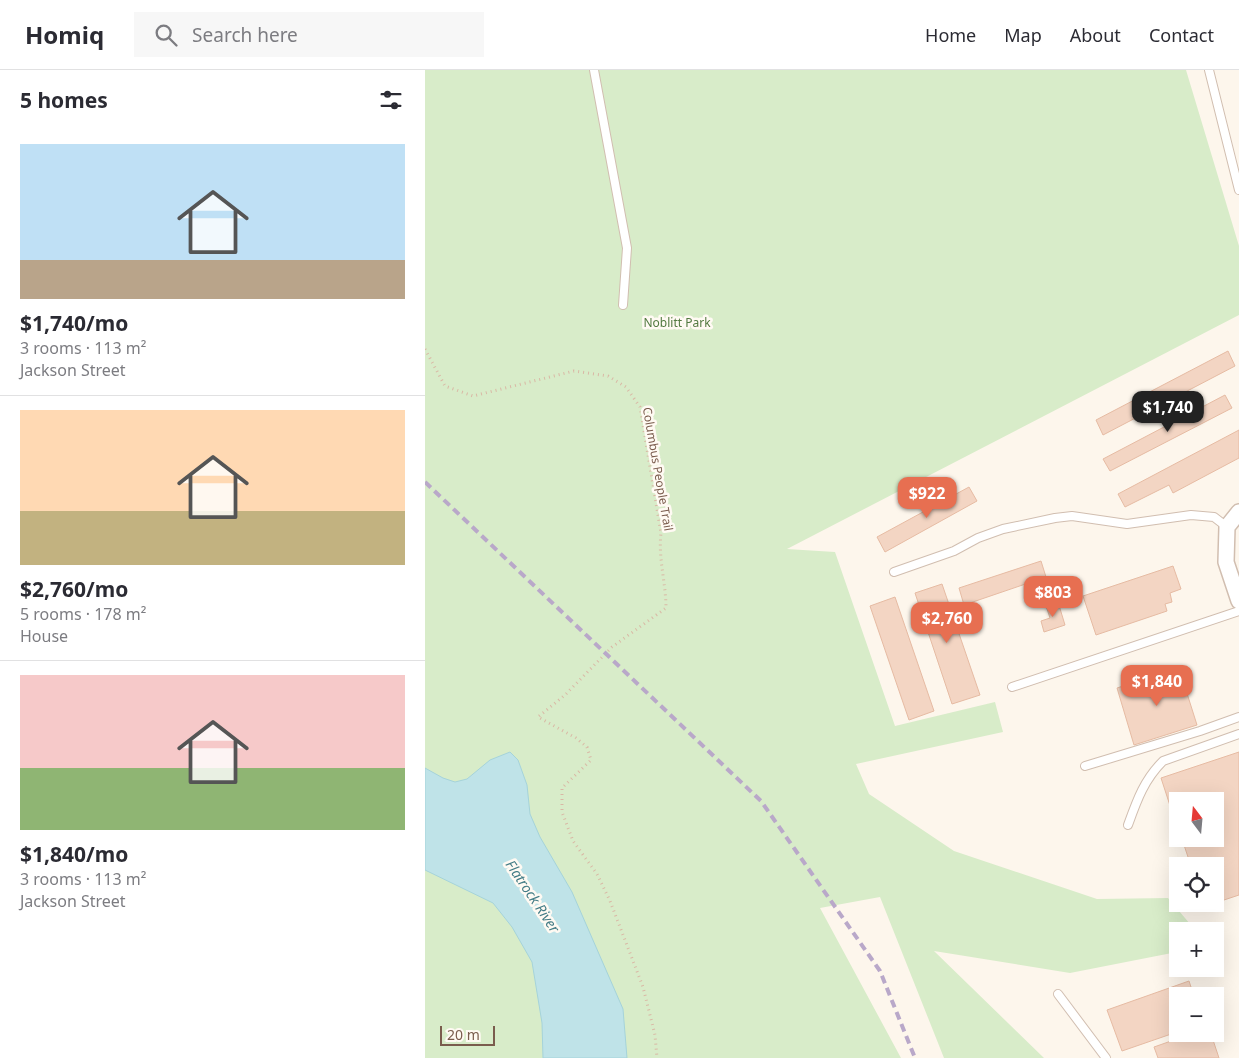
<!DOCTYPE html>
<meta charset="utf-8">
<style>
body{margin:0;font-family:"Noto Sans",sans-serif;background:#f7f7f7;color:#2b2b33;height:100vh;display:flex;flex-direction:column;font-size:19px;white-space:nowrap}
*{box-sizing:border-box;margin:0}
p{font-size:16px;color:#7c7c81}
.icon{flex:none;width:28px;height:28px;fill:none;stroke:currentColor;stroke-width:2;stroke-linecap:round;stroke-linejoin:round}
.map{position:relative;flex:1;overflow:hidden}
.sheet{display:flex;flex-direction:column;background:#fff;width:425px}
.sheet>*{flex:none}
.needle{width:32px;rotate:344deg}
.buttons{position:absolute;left:744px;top:722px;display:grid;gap:10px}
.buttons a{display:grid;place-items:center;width:55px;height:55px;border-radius:0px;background:#fff;box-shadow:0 5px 20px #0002;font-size:25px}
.scale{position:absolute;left:15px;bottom:12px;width:55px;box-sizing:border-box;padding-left:5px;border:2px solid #7a5c4d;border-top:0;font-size:14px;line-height:18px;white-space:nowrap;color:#7a5c4d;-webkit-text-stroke:4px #fffaf3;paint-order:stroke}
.price{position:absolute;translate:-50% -42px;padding:0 11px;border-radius:10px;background:#e76f51;color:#fff;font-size:16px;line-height:32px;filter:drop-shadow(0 1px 2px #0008)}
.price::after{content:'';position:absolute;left:50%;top:30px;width:15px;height:11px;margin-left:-8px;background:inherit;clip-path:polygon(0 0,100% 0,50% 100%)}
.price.selected{background:#222;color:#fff}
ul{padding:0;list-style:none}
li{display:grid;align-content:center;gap:10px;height:265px;padding:0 20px}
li+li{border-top:1px solid #e1e1e2}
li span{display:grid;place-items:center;height:155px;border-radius:0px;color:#555}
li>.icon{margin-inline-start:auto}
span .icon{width:90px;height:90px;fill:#fffc;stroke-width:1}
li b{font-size:21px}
h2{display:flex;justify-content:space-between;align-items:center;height:60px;padding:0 20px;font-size:21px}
header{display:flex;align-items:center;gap:30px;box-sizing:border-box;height:70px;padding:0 25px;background:#fff;border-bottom:1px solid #e1e1e2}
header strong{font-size:24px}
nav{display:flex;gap:28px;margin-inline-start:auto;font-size:18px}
.search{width:350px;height:45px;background:#f7f7f7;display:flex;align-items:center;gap:12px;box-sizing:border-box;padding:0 18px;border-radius:0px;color:#7c7c81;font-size:19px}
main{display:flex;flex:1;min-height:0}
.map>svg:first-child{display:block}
</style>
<header>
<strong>Homiq</strong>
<div class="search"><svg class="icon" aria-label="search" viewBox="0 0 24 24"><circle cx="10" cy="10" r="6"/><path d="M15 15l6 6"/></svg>Search here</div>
<nav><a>Home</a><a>Map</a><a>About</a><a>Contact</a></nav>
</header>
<main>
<section class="sheet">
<h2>5 homes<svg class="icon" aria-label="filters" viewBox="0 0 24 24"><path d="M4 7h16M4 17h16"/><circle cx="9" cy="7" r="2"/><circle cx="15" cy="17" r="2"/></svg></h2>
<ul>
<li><span style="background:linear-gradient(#bfe0f5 75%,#b9a48a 0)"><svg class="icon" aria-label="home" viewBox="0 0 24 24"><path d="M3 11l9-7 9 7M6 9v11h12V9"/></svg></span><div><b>$1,740/mo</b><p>3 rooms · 113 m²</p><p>Jackson Street</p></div></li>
<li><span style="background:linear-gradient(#ffd9b3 65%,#c2b280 0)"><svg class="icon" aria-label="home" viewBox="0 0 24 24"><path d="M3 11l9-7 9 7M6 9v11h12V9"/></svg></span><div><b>$2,760/mo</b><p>5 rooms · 178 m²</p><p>House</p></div></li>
<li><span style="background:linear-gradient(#f6c9c9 60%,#8fb573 0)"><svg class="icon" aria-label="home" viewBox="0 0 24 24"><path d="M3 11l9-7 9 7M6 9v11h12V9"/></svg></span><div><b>$1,840/mo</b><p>3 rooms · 113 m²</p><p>Jackson Street</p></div></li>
</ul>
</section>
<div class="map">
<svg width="814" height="988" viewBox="0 0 814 988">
<rect width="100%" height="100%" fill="#fdf6ec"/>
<path fill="#d8ecc9" d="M0 0H761L814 176V245L362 479 410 482 470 656 570 632 578 662 431 694 444 724 529 781 672 829 743 828 771 861H752V882L645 903 509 881 619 988H519L455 827 395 838 476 988H0Z"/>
<path fill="#bfe3e8" stroke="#a5d3da" d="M85 682 93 690 102 715 105 744 115 767 147 822 198 939 202 988H118L117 953 107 892 87 857 68 833 0 800V698L18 708 30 712 42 709 65 690Z"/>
<path fill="#f3d5c3" stroke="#e6bba3" d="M803 281 810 296 678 365 671 350Z
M800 325 807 338 685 401 678 389Z
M814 360V388L748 423 744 415 700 437 693 424Z
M544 417 552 431 460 482 452 467Z
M616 491 621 507 539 535 534 518Z
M748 496 756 519 745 523 747 532 740 534 742 541 671 565 658 526Z
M517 514 555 625 527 634 490 523Z
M470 527 509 641 484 650 445 536Z
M633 532 640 555 619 562 616 551 625 548 621 536Z
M754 598 772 655 709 675 692 618Z
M814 682V825L790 833V796H766L757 769H790V731H752V757L736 708Z
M764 911 769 926H752V962L697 981 682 940Z
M766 964H786L794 988H733L729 977Z"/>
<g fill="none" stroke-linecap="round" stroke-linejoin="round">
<defs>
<path id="service" d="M169 0 202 178 198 235
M784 0 814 120
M469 502 529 481 553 468 578 459 630 448 647 446 702 454 766 445 789 447 802 457
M587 617 814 541
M660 696 775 661 814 647
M703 755C712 730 719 710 738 691L814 664
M633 924 681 988"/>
<path id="minor" d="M814 442 802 457 801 492 814 531"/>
</defs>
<use href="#service" stroke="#d1beb0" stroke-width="10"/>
<use href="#minor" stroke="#d1beb0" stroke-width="18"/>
<path stroke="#d9b8a5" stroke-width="3" stroke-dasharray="1 4" stroke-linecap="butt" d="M0 279 20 316 48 326 149 301 183 306 201 317 215 337 236 463C233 488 241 513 241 538L187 577 140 625 113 647 151 668 162 677 166 690 137 718V742L148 771 172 804 185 831 218 917 230 965 232 988"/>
<use href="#service" stroke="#fff" stroke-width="8"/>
<use href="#minor" stroke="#fff" stroke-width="15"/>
<path stroke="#b9a8c9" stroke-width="4" stroke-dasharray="8 5" stroke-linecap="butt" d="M0 412 336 731 455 901 490 988"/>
</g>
<g text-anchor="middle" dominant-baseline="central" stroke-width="5" stroke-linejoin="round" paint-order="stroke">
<g font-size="12" fill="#537a41" stroke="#fffaf3">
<text x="252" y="252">Noblitt Park</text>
</g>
<g font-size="12" fill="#7a5c4d" stroke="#fffaf3">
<text transform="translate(233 399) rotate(80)">Columbus People Trail</text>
</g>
<g font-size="14" font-style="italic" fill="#437c86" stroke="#fffaf3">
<text transform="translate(108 826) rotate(56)">Flatrock River</text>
</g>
</g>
</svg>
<div class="buttons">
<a><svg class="needle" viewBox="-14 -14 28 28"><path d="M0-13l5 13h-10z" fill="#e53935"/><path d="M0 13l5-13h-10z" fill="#7c7c81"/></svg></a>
<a><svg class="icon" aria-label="locate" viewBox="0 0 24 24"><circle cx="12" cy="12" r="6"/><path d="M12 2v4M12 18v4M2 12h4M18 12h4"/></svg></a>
<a>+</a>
<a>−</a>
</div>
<div class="scale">20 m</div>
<b class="price selected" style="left:743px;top:363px">$1,740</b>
<b class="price" style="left:502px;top:449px">$922</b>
<b class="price" style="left:628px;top:548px">$803</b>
<b class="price" style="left:522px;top:574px">$2,760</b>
<b class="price" style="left:732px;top:637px">$1,840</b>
</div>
</main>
